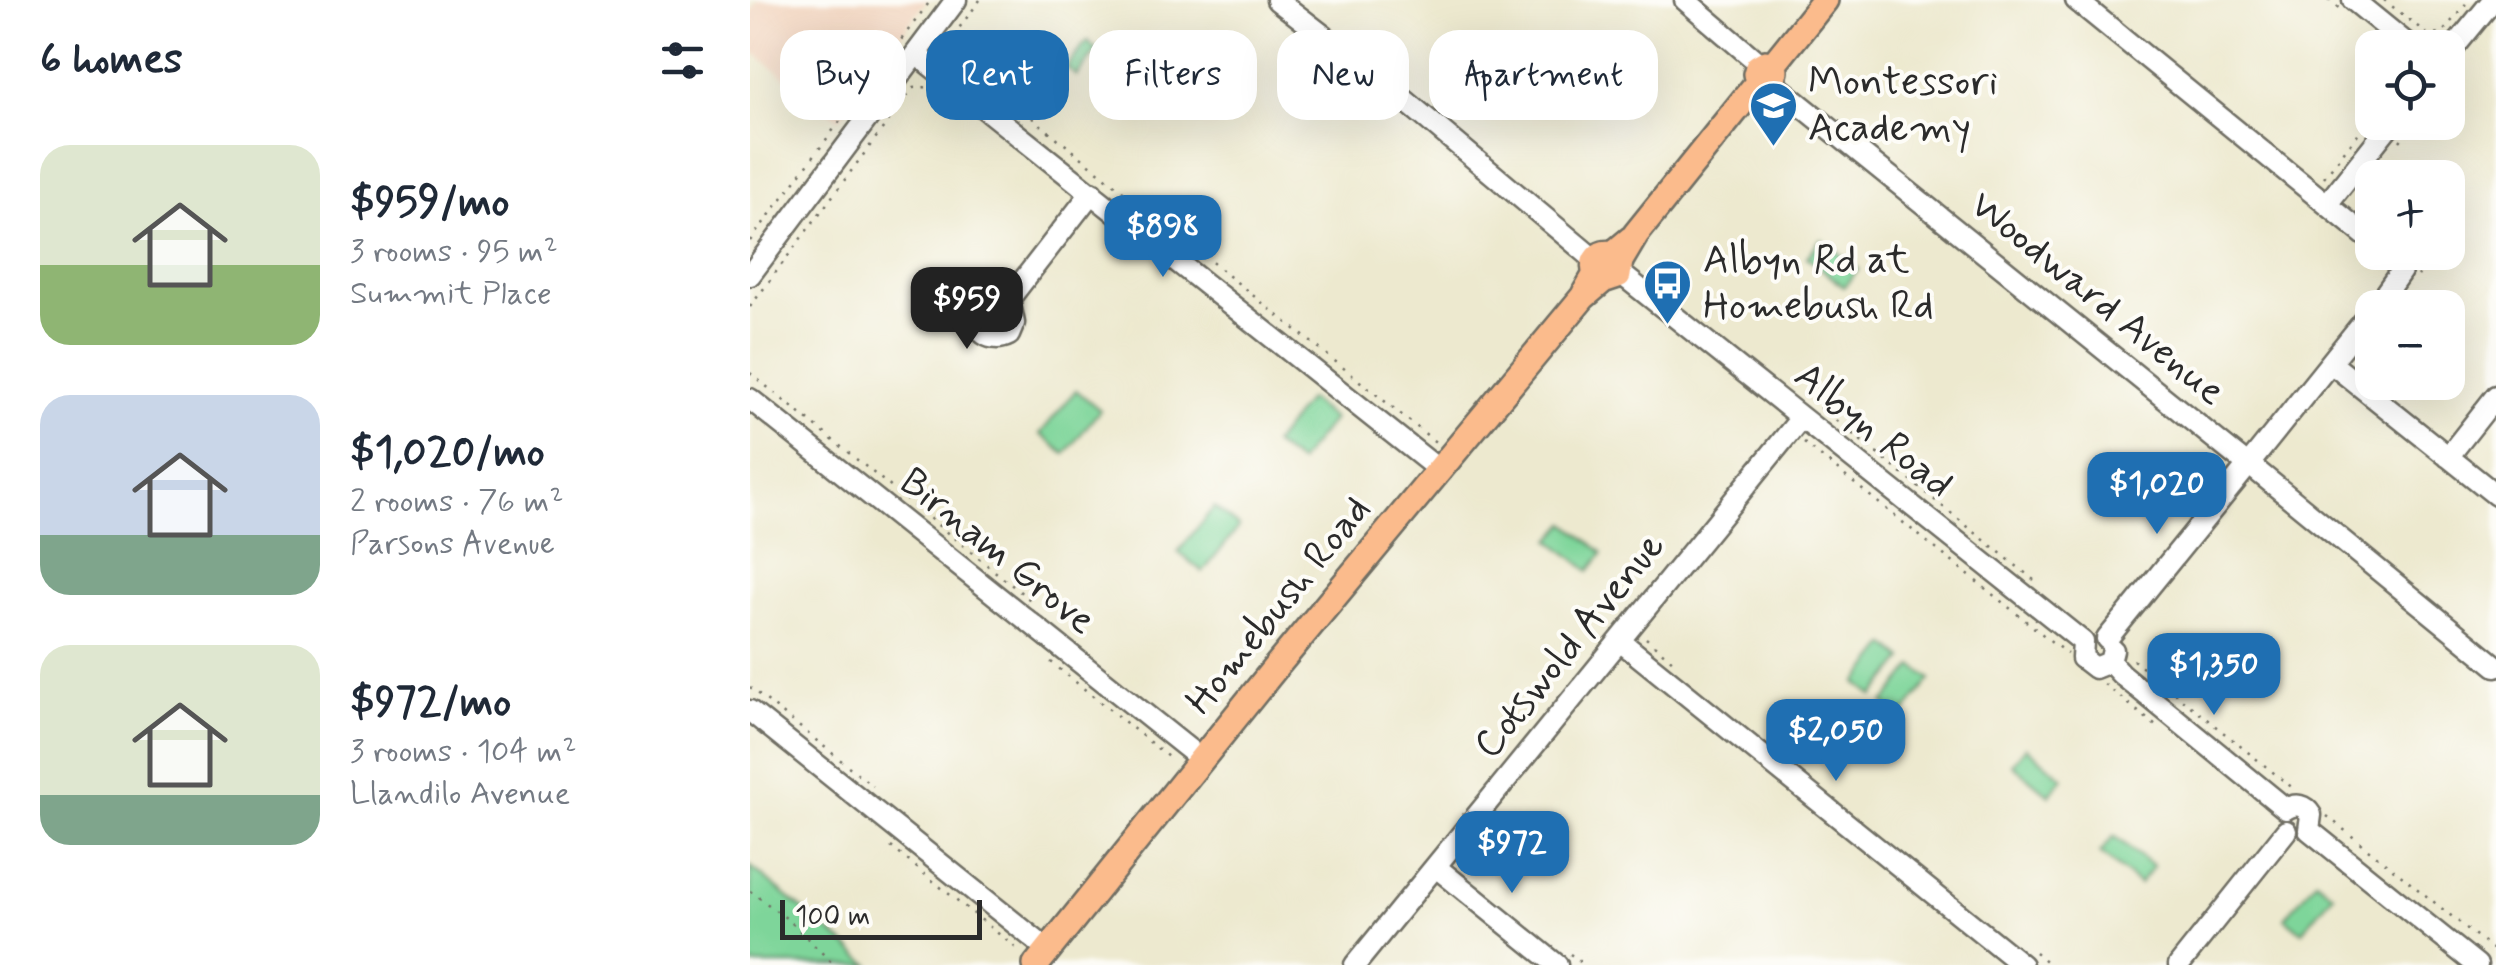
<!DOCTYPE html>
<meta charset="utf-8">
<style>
body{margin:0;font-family:Mynerve,sans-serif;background:#f6f6f7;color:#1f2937;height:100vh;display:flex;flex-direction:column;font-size:38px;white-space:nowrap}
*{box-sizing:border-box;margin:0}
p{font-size:32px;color:#747a83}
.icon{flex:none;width:55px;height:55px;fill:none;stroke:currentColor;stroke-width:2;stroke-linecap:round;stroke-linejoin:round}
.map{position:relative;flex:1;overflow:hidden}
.panel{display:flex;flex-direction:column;background:#fff;width:750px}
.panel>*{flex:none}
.hud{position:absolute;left:30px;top:30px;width:950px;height:90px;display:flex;gap:20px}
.tools{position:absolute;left:1605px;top:30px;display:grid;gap:20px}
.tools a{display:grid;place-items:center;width:110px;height:110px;border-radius:20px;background:#fff;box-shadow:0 10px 40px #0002;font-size:50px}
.scale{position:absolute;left:30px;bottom:25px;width:202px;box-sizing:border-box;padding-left:10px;border:5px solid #2b2b2b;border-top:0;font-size:28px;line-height:35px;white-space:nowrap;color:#2b2b2b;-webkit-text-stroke:8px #fdfcf7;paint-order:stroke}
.price{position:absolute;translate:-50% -85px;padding:0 22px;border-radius:20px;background:#1f6fb2;color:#fff;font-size:32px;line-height:65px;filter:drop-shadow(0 2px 5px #0008)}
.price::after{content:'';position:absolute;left:50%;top:60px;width:30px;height:22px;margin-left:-15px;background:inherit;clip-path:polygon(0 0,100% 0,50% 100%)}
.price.on{background:#222;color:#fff}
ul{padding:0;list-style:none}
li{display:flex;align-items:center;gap:30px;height:250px;padding:0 40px}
li span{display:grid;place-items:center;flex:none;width:280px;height:200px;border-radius:30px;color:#555}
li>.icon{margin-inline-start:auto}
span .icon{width:120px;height:120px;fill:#fffc;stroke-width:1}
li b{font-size:42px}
h2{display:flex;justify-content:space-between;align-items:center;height:120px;padding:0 40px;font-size:42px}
.tag{padding:0 35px;border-radius:30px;background:#fff;box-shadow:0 10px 40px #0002;font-size:35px;line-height:90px}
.tag.on{background:#1f6fb2;color:#fff}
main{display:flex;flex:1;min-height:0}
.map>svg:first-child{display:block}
</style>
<main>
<section class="panel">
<h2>6 homes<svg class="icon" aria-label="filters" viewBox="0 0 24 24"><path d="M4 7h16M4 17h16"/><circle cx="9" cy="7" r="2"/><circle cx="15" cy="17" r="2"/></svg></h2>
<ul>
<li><span style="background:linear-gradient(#dfe7d0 60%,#8fb573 0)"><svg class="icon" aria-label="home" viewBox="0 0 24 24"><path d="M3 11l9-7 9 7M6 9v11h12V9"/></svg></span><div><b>$959/mo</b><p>3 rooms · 95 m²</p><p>Summit Place</p></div></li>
<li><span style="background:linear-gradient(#c9d6e8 70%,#7fa58c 0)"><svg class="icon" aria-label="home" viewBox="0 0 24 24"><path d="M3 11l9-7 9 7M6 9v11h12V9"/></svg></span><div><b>$1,020/mo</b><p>2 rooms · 76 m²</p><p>Parsons Avenue</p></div></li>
<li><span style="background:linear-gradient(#dfe7d0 75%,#7fa58c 0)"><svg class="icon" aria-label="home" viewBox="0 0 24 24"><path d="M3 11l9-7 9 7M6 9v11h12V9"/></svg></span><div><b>$972/mo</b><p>3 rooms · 104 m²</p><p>Llandilo Avenue</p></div></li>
</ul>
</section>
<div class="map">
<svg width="1746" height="965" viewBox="0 0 1746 965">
<rect width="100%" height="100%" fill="#fdfcf7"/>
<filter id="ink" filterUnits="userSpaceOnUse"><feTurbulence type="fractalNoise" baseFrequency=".01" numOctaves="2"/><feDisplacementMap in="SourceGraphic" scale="20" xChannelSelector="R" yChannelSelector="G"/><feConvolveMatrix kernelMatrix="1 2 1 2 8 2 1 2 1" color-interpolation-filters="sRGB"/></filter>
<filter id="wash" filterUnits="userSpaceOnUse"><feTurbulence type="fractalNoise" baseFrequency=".0048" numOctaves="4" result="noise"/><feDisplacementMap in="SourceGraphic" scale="40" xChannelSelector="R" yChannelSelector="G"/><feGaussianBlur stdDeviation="2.25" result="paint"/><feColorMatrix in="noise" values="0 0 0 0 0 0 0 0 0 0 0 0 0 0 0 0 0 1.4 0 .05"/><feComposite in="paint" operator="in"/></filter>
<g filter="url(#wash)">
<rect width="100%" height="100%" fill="#ede9cf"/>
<path fill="#f2d4be" d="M9 0H177L89 119 0 50V12Z"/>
<path fill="#7ed59a" stroke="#548062" stroke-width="2.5" d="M337 41 347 50 327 76 316 68Z
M1071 239 1108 269 1094 287 1057 257Z
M326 390 350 410 315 454 290 434Z
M558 399 583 419 548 463 523 444Z
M464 507 489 527 453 572 428 552Z
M816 523 853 553 839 571 801 540Z
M1137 645 1154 659 1124 696 1107 683Z
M1164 666 1181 679 1151 717 1134 703Z
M1276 747 1313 778 1299 795 1262 764Z
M1364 836 1403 867 1389 884 1350 853Z
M0 866 120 965H0Z
M1566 880 1583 894 1552 932 1535 918Z"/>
</g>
<g filter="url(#ink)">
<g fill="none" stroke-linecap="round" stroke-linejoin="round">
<defs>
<path id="minor" d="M527 0 632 81 845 260
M935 0 1011 65
M1326 0 1622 241
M1603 0 1662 48
M166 54 689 470
M1698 55 1743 0
M1021 81 1490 459
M1577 204 1642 122
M870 273 1333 642
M0 275 206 0
M259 299 228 303C216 325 238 346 259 335L264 323 259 299 342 192
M1625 308 1651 271 1647 262 1636 252
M1581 363 1746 495
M0 399 451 759
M1698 457 1746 396
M1504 458 1622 311
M1506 470 1746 666
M1357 639 1492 473
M870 641 1272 965
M1333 642 1332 658 1345 668 1360 662 1363 650
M1360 662 1371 674 1536 809
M0 711 298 950
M1536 809C1546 803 1555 805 1561 815L1559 830
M1559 830 1727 965
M686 867 807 965
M605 965 1051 418
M1429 965 1536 831"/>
<path id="major" d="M1023 79 1025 71 1022 66 1075 0
M835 293 846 274C841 261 849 251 863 254L881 239
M286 965 525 668 833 297 853 280 868 275 870 261 886 234 1010 80 1006 74 1008 67 1015 63 1022 66"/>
</defs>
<use href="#minor" stroke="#6f6e64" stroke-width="25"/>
<use href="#major" stroke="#6f6e64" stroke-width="30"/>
<path stroke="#6f6e64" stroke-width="2.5" stroke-dasharray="2.5 8" stroke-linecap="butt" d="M230 0 198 43 199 51 688 444
M1578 0 1589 8
M1634 0 1677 34 1692 33 1719 0
M1698 82 1707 70
M1650 141 1665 122
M1574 177 1622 116
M0 241 181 0
M1663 252 1677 265 1668 276
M0 307 163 88 179 87
M0 373 284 603
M1053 394 1289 584
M1054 443 1317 654
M896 638 924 662
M1383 660 1544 789
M301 662 423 761
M1354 684 1406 726
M0 687 123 786
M1577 816 1746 952
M141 847 271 952
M0 891 40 921 84 965
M1285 952 1300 965
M820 954 834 965"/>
<use href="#minor" stroke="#fff" stroke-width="20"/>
<use href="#major" stroke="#fbbb8c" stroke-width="25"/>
</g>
</g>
<defs>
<symbol id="school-pin" viewBox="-11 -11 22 30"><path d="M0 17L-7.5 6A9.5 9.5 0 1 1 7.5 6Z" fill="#1f6fb2" stroke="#fdfcf7"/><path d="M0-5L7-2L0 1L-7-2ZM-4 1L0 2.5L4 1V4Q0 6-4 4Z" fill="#fff"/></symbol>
<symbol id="bus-pin" viewBox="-11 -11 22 30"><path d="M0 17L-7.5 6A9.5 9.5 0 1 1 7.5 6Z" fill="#1f6fb2" stroke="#fdfcf7"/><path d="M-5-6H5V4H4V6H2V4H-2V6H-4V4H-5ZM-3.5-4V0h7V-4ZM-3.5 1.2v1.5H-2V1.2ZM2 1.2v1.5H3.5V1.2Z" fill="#fff"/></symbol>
</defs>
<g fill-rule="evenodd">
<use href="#school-pin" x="996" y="78" width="55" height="75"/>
<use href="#bus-pin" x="890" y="256" width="55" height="75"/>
</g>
<g text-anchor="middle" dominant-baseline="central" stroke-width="8" stroke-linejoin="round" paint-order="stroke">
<g font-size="40" fill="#2b2b2b" stroke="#fdfcf7" text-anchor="start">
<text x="1058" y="83">Montessori<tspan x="1058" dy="46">Academy</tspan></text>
<text x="953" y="261">Albyn Rd at<tspan x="953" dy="46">Homebush Rd</tspan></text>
</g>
<g font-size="40" fill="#2b2b2b" stroke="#fdfcf7">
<text transform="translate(1347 299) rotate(39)">Woodward Avenue</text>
<text transform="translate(1123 431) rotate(39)">Albyn Road</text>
<text transform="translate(247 552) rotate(39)">Birnam Grove</text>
<text transform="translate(529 606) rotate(-51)">Homebush Road</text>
<text transform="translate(820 646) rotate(-51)">Cotswold Avenue</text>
</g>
</g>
</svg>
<div class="tools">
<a><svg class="icon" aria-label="locate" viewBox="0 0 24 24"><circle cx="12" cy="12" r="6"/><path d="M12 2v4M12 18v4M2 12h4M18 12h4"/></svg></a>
<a>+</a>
<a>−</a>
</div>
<div class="scale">100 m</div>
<b class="price" style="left:413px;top:280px">$898</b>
<b class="price on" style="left:217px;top:352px">$959</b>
<b class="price" style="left:1407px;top:537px">$1,020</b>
<b class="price" style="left:1464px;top:718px">$1,350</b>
<b class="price" style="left:1086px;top:784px">$2,050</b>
<b class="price" style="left:762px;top:896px">$972</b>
<div class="hud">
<a class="tag">Buy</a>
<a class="tag on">Rent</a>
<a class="tag">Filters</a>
<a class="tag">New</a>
<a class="tag">Apartment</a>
</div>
</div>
</main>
